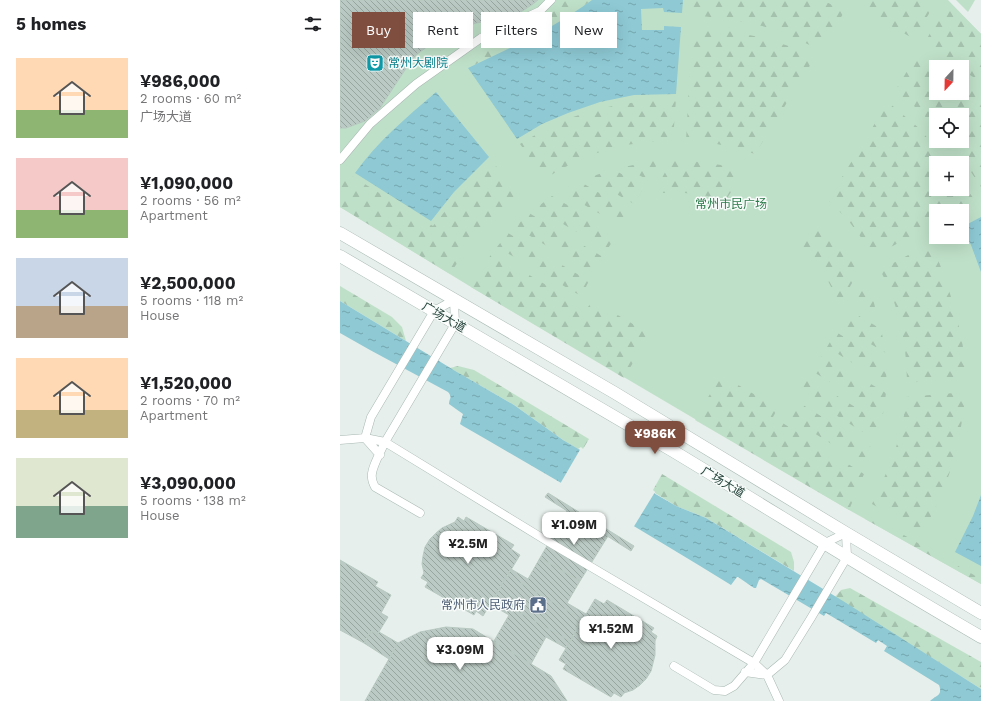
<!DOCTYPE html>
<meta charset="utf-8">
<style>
body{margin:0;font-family:"Work Sans","Noto Sans SC",sans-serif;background:#f2f2f2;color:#202124;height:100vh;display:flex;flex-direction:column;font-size:15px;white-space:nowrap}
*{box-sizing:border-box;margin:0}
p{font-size:13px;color:#757577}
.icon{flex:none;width:22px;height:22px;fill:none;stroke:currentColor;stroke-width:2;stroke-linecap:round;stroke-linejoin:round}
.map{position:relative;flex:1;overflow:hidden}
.sheet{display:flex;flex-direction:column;background:#fff;width:340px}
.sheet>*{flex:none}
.top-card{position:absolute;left:12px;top:12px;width:380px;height:36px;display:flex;gap:8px}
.needle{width:26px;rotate:202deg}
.fabs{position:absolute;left:589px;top:60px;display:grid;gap:8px}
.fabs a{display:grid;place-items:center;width:40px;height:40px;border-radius:0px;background:#fff;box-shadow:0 4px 16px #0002;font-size:20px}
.price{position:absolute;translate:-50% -34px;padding:0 9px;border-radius:8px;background:#fff;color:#222;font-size:13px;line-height:26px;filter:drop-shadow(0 1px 2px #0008)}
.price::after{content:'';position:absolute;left:50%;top:24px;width:12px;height:9px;margin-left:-6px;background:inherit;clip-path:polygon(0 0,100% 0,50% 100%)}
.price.current{background:#7f4e3f;color:#fff}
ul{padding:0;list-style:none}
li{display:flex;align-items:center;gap:12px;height:100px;padding:0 16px}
li span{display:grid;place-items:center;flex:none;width:112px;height:80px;border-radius:0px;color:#555}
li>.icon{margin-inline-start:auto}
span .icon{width:48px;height:48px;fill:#fffc;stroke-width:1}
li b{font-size:17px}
h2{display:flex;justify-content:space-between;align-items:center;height:48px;padding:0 16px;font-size:17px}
.chip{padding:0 14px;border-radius:0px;background:#fff;box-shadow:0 4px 16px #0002;font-size:14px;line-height:36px}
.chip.current{background:#7f4e3f;color:#fff}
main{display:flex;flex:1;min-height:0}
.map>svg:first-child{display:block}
</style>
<main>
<section class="sheet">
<h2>5 homes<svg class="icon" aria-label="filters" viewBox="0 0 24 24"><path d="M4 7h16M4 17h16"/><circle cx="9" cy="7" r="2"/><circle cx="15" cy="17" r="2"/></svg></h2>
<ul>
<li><span style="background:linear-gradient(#ffd9b3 65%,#8fb573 0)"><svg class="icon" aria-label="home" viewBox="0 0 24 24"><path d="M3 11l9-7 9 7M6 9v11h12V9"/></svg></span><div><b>¥986,000</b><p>2 rooms · 60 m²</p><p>广场大道</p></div></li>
<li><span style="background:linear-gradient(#f6c9c9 65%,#8fb573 0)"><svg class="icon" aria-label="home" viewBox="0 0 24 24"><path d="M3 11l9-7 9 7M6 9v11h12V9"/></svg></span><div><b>¥1,090,000</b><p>2 rooms · 56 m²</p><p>Apartment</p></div></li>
<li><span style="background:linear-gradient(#c9d6e8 60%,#b9a48a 0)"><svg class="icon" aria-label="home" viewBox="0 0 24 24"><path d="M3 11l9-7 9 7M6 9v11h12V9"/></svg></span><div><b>¥2,500,000</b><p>5 rooms · 118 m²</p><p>House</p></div></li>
<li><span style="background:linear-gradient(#ffd9b3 65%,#c2b280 0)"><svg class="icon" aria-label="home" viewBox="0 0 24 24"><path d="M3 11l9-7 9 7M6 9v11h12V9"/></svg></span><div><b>¥1,520,000</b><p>2 rooms · 70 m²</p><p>Apartment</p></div></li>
<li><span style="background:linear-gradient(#dfe7d0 60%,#7fa58c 0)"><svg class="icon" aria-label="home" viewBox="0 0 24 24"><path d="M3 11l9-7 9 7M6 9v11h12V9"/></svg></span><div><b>¥3,090,000</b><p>5 rooms · 138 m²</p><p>House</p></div></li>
</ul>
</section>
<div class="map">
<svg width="641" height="701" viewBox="0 0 641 701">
<defs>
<pattern id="forest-firs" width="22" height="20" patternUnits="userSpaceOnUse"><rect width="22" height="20" fill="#bfe0c8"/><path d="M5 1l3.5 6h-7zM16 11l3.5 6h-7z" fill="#a4c1ad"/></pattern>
<pattern id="water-ripples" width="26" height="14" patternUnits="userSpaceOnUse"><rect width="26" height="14" fill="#8ec9d4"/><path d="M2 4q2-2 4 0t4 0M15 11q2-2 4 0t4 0" fill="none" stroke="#74a5ad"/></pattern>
<pattern id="building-back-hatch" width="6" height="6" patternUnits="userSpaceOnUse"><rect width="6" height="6" fill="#bbcac4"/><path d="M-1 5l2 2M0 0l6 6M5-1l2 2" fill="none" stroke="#98a6a0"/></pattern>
</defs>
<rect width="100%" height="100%" fill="#e6efeb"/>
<path fill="#bfe0c8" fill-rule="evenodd" d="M0 0H608L641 34V584L509 510 131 287 0 207ZM596 67H622V93H596ZM596 115H622V141H596ZM596 163H622V189H596ZM596 211H622V237H596Z
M616 0H635L628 12Z"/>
<path fill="url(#forest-firs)" d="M226 0H252C214 28 171 48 128 68L125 64 147 43 174 29 214 11Z
M353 0H482L505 11 480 50C459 40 437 29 414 24 394 20 373 17 352 15Z
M524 0H597L574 39 519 8Z
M608 1 641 34V82L622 70V67H618L584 44Z
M352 27 379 29 414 36 449 46 474 59 415 154 392 147 361 141H346Z
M578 53 599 67H596V93H622V82L641 96V187L623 160 608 141H622V115H596V127L574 106 555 91Z
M336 99 333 140H328L285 145 250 155 219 170 205 179 180 144C198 133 216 123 236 116 268 105 302 100 336 99Z
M548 102 580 129 608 163H596V189H622V182L636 202 620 211H596V223L532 257 528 247 508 220 488 200Z
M345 160 381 165 403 173 386 200 367 196 345 193H314L331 161Z
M152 161 179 195 152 217 127 248 110 274 0 207V173L2 170 93 226 119 194 135 176Z
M312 161H319L308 180 284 167Z
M273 169 304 187 294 204 248 178Z
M239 181 290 211 281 226 220 191Z
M212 196 277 234 267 250 196 208Z
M189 213 263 257 254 274 175 227Z
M476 218 509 253 519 271 500 304 488 281 476 262 460 245Z
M168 233 249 281 241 296 157 247Z
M591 243C605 274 615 307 622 340 624 352 624 365 626 377L567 383C567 343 559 305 540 270Z
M152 253 247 309 252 300 310 334 284 378 131 287Z
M526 282 531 291 538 319 513 303Z
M0 286 52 317 62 327 66 341 0 301Z
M509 310 541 329 546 353 500 326Z
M496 332 547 363 546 384 487 347Z
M482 355 546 393 543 414 472 371Z
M118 366 134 370 249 439 243 449 241 447 238 449 223 440 174 405 110 368Z
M381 375 438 408 433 417 524 474 509 510 355 420Z
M468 378 541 423 539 435 537 441 459 392Z
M626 392C623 415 620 439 613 462 606 487 594 510 583 533L532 504C548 471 564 435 566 397Z
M455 400 534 449 527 466 445 415Z
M322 474 451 552 454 562V571L366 518 336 506 315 493V492L313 490Z
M527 514 641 579V584L525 519Z
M510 588 641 662V689L495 597 501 590Z"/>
<path fill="url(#water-ripples)" d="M252 0H343L342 13 324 12 323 8 301 9 302 30H324V26L341 27 336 94 294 95 260 102 228 113 202 124 177 139 128 68C171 48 214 28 252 0Z
M96 92 149 157 114 192 91 221 15 173C37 142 67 117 96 92Z
M641 217V272L631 245 622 227Z
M0 301 117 372 174 405 223 440 336 506 366 518 503 601 641 689V701H590C596 695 603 696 599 685L544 651 547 646 538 640 536 643 486 613 484 616 421 579 419 580 416 588H414L398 577H397L391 585C303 531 213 478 123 426L120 424 123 414 109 404C109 398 113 398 108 392L30 350 0 333Z
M641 495V566L615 552 633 516Z"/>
<path fill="#e6efeb" d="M241 448 315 492 293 528 220 484Z"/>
<path fill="url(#building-back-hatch)" stroke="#b8c9c2" d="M0 0H198L193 4 176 15 156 20 136 23 113 31 92 43 76 55 65 70 40 108 25 121 6 128H0Z
M208 493 294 546 291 551 205 497Z
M227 511 268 536 240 581 200 558Z
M118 517 124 521 126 517 174 545 171 549 180 555 143 616 136 611 134 615 85 587 88 582 81 578 84 573 82 564 83 556 85 547 90 539 96 533 102 528 115 522Z
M200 558 240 581 227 603 246 614 226 648 206 637 191 664 154 641 169 615 150 604 171 569 188 579Z
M0 560 38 582 35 586 51 595 41 613 48 617 37 635 31 631 24 643 0 630Z
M167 575 243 620 230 641 154 598Z
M255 599 264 604 267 600 314 628 311 632 317 636 315 641V655L311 671 306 679 300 685 293 690 284 693 281 697 274 693 271 697 223 669 226 664 219 660Z
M106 627 133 629 211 676 227 701H25L58 643 80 632Z
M31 631 37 635 39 632 58 643 49 659 24 643Z"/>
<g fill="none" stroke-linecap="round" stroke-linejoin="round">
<defs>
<path id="service" d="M0 160 30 124 76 84 141 38 200 11 211 0
M0 440 25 438 45 442 207 541 414 663 427 675 439 701
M40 455 25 438 31 417 94 311 114 300 115 324 45 442C41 451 30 470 32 478 32 481 34 485 35 487L80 513
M334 666 374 690 385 691 394 686 414 663 485 543 506 533 507 557 471 618 445 660 427 675 405 672"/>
<path id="tertiary" d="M0 233 275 393 506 533 641 613
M0 256C111 322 222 385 333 451 436 513 537 577 641 637"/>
</defs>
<use href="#service" stroke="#a8b8b2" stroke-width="9"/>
<use href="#tertiary" stroke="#a8b8b2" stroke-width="13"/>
<use href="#service" stroke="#fff" stroke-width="8"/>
<use href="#tertiary" stroke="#fff" stroke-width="12"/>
</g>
<defs>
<symbol id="theatre-square" viewBox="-11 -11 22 22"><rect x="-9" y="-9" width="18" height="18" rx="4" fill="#0f9aa8" stroke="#f7fbf9"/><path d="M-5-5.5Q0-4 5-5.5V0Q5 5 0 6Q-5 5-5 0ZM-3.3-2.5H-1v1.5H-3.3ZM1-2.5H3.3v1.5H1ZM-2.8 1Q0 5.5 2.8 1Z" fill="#fff"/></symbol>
<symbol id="civic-square" viewBox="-11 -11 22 22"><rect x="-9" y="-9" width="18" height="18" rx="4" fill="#5c6f8a" stroke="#f7fbf9"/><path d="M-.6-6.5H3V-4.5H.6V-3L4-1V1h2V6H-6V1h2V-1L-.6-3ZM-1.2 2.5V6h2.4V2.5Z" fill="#fff"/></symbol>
</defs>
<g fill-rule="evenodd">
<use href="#theatre-square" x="25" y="53" width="20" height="20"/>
<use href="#civic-square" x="188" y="595" width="20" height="20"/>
</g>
<g text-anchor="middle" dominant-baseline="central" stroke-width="3" stroke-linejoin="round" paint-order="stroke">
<g font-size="12" fill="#0d838f" stroke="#f7fbf9" text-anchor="start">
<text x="48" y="63">常州大剧院</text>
</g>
<g font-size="12" fill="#2d7a4b" stroke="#f7fbf9">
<text x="391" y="204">常州市民广场</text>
</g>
<g font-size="12" fill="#24423a" stroke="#f7fbf9">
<text transform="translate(104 317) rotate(30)">广场大道</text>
<text transform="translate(383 482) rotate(31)">广场大道</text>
</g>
<g font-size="12" fill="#4e5e75" stroke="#f7fbf9" text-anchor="end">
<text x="185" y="605">常州市人民政府</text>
</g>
</g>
</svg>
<div class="fabs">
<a><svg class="needle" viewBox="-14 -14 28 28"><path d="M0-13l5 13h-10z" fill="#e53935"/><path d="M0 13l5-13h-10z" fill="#757577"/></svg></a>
<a><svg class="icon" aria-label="locate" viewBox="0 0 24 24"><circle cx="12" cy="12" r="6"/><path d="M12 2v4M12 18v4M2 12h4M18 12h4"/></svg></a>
<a>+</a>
<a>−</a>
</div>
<b class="price current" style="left:315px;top:455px">¥986K</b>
<b class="price" style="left:234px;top:546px">¥1.09M</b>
<b class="price" style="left:128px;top:565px">¥2.5M</b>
<b class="price" style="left:271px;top:650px">¥1.52M</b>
<b class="price" style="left:120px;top:671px">¥3.09M</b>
<div class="top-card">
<a class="chip current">Buy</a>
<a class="chip">Rent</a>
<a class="chip">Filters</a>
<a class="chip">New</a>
</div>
</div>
</main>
